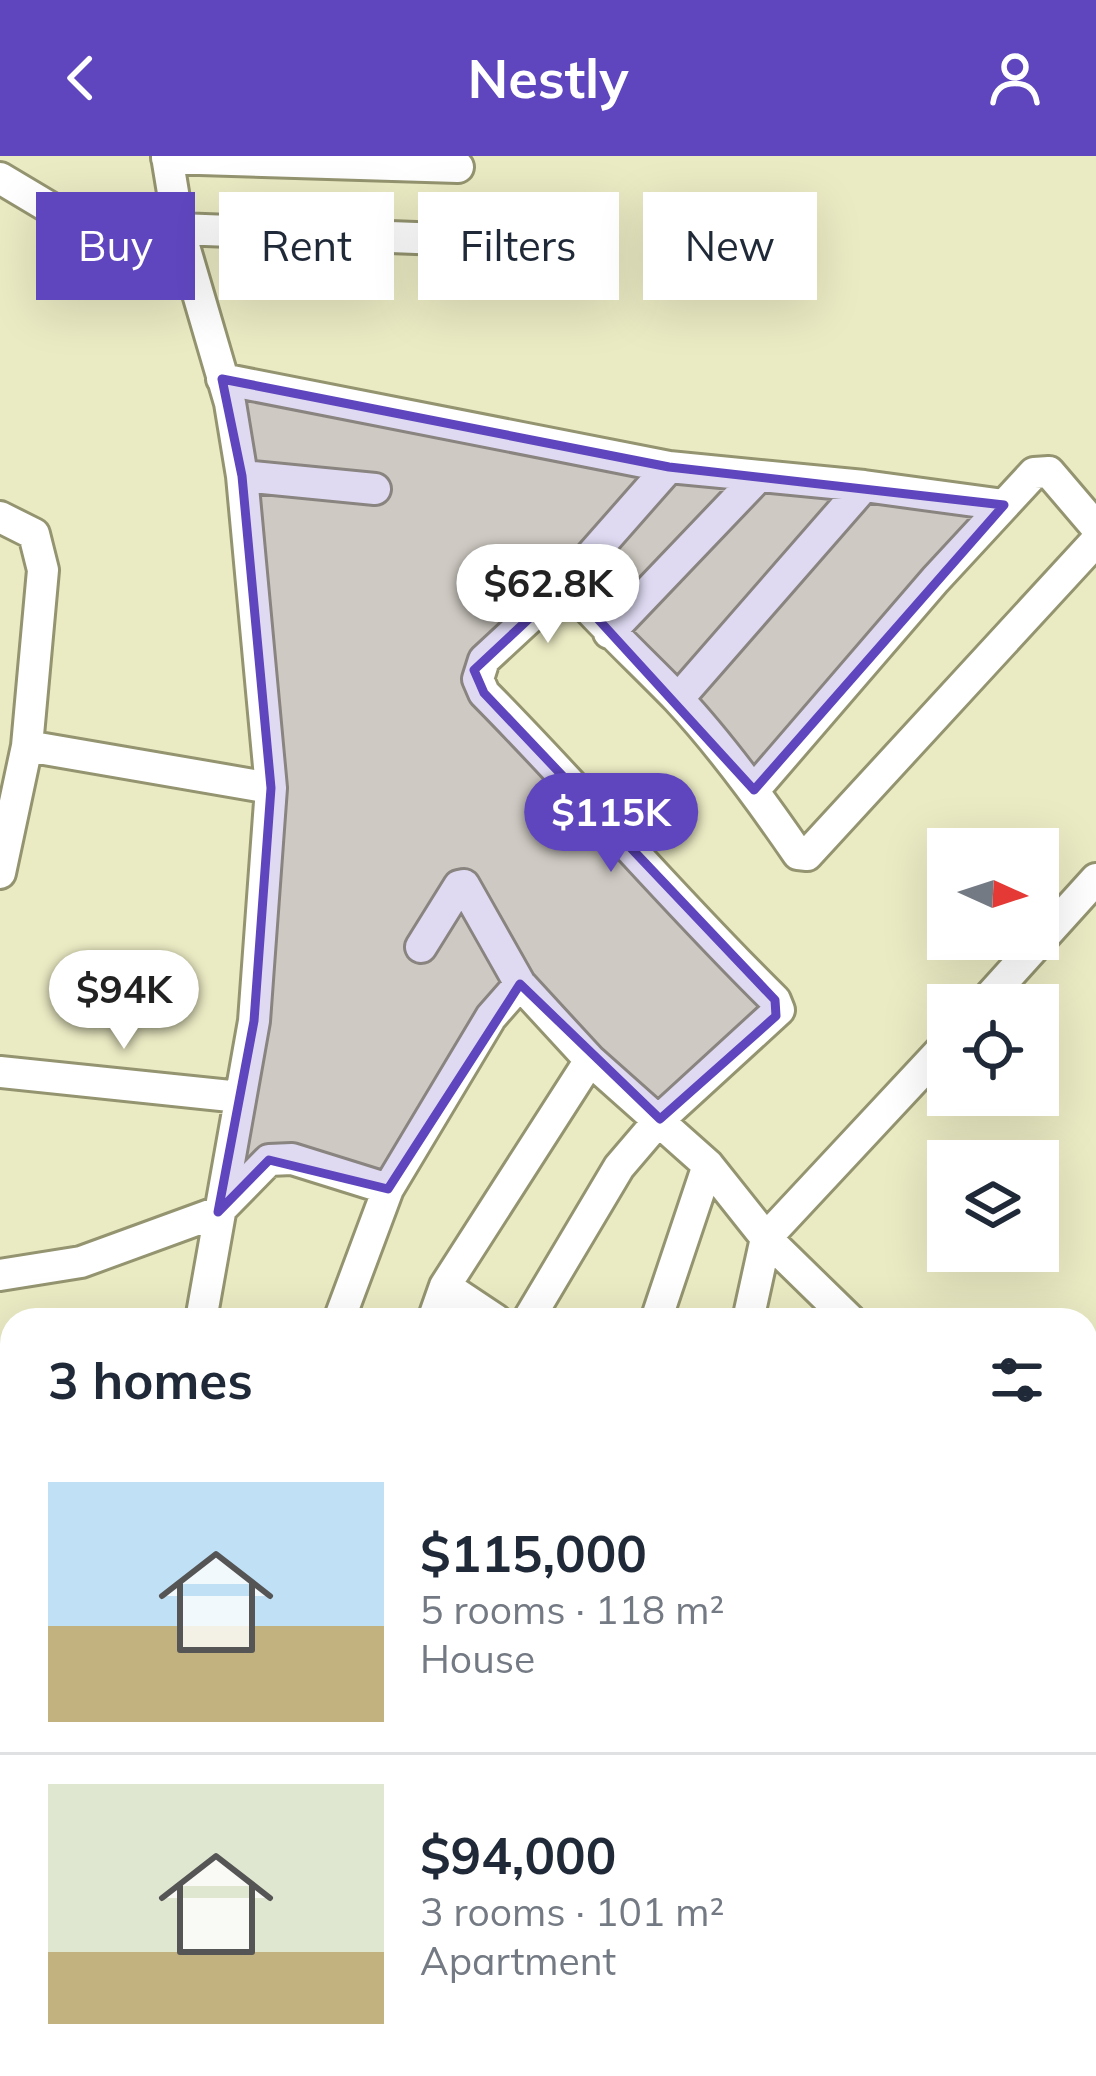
<!DOCTYPE html>
<meta charset="utf-8">
<style>
body{margin:0;font-family:Mulish,sans-serif;background:#f6f6f7;color:#1f2937;height:100vh;display:flex;flex-direction:column;font-size:45px;white-space:nowrap}
*{box-sizing:border-box;margin:0}
p{font-size:39px;color:#747a83}
.icon{flex:none;width:66px;height:66px;fill:none;stroke:currentColor;stroke-width:2;stroke-linecap:round;stroke-linejoin:round}
.map{position:relative;flex:1;overflow:hidden}
.details{position:absolute;left:0px;top:1152px;width:1098px;height:768px;display:flex;flex-direction:column;background:#fff;border-radius:36px 36px 0 0;box-shadow:0 12px 48px #0002}
.details>*{flex:none}
.hud{position:absolute;left:36px;top:36px;width:1026px;height:108px;display:flex;gap:24px}
.needle{width:78px;rotate:93deg}
.tools{position:absolute;left:927px;top:672px;display:grid;gap:24px}
.tools a{display:grid;place-items:center;width:132px;height:132px;border-radius:0px;background:#fff;box-shadow:0 12px 48px #0002;font-size:60px}
.price{position:absolute;translate:-50% -102px;padding:0 27px;border-radius:42px;background:#fff;color:#222;font-size:39px;line-height:78px;filter:drop-shadow(0 3px 6px #0008)}
.price::after{content:'';position:absolute;left:50%;top:72px;width:36px;height:27px;margin-left:-18px;background:inherit;clip-path:polygon(0 0,100% 0,50% 100%)}
.price.on{background:#5f46be;color:#fff}
ul{padding:0;list-style:none}
li{display:flex;align-items:center;gap:36px;height:300px;padding:0 48px}
li+li{border-top:3px solid #e0e1e3}
li span{display:grid;place-items:center;flex:none;width:336px;height:240px;border-radius:0px;color:#555}
li>.icon{margin-inline-start:auto}
span .icon{width:144px;height:144px;fill:#fffc;stroke-width:1}
li b{font-size:51px}
h2{display:flex;justify-content:space-between;align-items:center;height:144px;padding:0 48px;font-size:51px}
.tag{padding:0 42px;border-radius:0px;background:#fff;box-shadow:0 12px 48px #0002;font-size:42px;line-height:108px}
.tag.on{background:#5f46be;color:#fff}
header{display:flex;justify-content:space-between;align-items:center;height:156px;padding:0 48px;background:#5f46be;color:#fff;font-size:54px;font-weight:700}
.map>svg:first-child{display:block}
</style>
<header><svg class="icon" aria-label="back" viewBox="0 0 24 24"><path d="M15 5l-7 7 7 7"/></svg>Nestly<svg class="icon" aria-label="person" viewBox="0 0 24 24"><circle cx="12" cy="8" r="4"/><path d="M4 21q1-7 8-7t8 7"/></svg></header>
<div class="map">
<svg width="1096" height="1920" viewBox="0 0 1096 1920">
<rect width="100%" height="100%" fill="#eaeac3"/>
<g fill="none" stroke-linecap="round" stroke-linejoin="round">
<path stroke="#a199ef" stroke-width="33" d="M0 1803 12 1769"/>
<defs>
<path id="street" d="M167 0 179 73
M167 2 458 11
M0 22 52 53 191 120
M222 223 669 311 864 330 1004 349
M242 320 375 333
M0 361 34 378 43 414 27 590 0 717
M566 428C601 468 640 504 677 542 722 590 761 644 798 698L807 699 1096 385
M609 477 758 321
M678 543 864 330
M27 590 271 632
M754 634 935 424 1034 317 1049 316 1096 371
M421 791 459 730 464 729 520 828 590 904 708 1009 766 1082 850 1164
M982 849 1096 723
M0 916 240 941
M0 1119 81 1106 218 1056 269 1004 292 1003 388 1033
M445 1130 496 1164
M201 1164 254 865 271 632 242 320 230 247 179 73 494 85
M339 1164 388 1033 491 861 520 828
M433 1164 445 1130 590 904
M528 1164 619 1011 660 963 779 854 775 844C674 745 583 637 484 537L478 523 484 504 566 428 669 311
M656 1164 708 1009
M748 1164 766 1082 948 887
M1086 1340 1096 1346
M0 1718 12 1674
M1086 1806 1096 1810
M34 1920 39 1908
M751 1920 753 1908"/>
</defs>
<use href="#street" stroke="#949470" stroke-width="36"/>
<use href="#street" stroke="#fff" stroke-width="30"/>
</g>
<path fill="#5f46be" fill-opacity="0.2" stroke="#5f46be" stroke-width="9" stroke-linejoin="round" d="M222 223 669 311 1004 349 754 634 566 428 474 514 484 537 775 844 776 860 660 963 520 828 388 1033 269 1004 218 1056 254 865 271 632 242 320Z"/>
</svg>
<div class="tools">
<a><svg class="needle" viewBox="-14 -14 28 28"><path d="M0-13l5 13h-10z" fill="#e53935"/><path d="M0 13l5-13h-10z" fill="#747a83"/></svg></a>
<a><svg class="icon" aria-label="locate" viewBox="0 0 24 24"><circle cx="12" cy="12" r="6"/><path d="M12 2v4M12 18v4M2 12h4M18 12h4"/></svg></a>
<a><svg class="icon" aria-label="layers" viewBox="0 0 24 24"><path d="M12 4l9 5-9 5-9-5zM3 14l9 5 9-5"/></svg></a>
</div>
<b class="price" style="left:548px;top:490px">$62.8K</b>
<b class="price on" style="left:611px;top:719px">$115K</b>
<b class="price" style="left:124px;top:896px">$94K</b>
<div class="hud">
<a class="tag on">Buy</a>
<a class="tag">Rent</a>
<a class="tag">Filters</a>
<a class="tag">New</a>
</div>
<section class="details">
<h2>3 homes<svg class="icon" aria-label="filters" viewBox="0 0 24 24"><path d="M4 7h16M4 17h16"/><circle cx="9" cy="7" r="2"/><circle cx="15" cy="17" r="2"/></svg></h2>
<ul>
<li><span style="background:linear-gradient(#bfe0f5 60%,#c2b280 0)"><svg class="icon" aria-label="home" viewBox="0 0 24 24"><path d="M3 11l9-7 9 7M6 9v11h12V9"/></svg></span><div><b>$115,000</b><p>5 rooms · 118 m²</p><p>House</p></div></li>
<li><span style="background:linear-gradient(#dfe7d0 70%,#c2b280 0)"><svg class="icon" aria-label="home" viewBox="0 0 24 24"><path d="M3 11l9-7 9 7M6 9v11h12V9"/></svg></span><div><b>$94,000</b><p>3 rooms · 101 m²</p><p>Apartment</p></div></li>
</ul>
</section>
</div>
